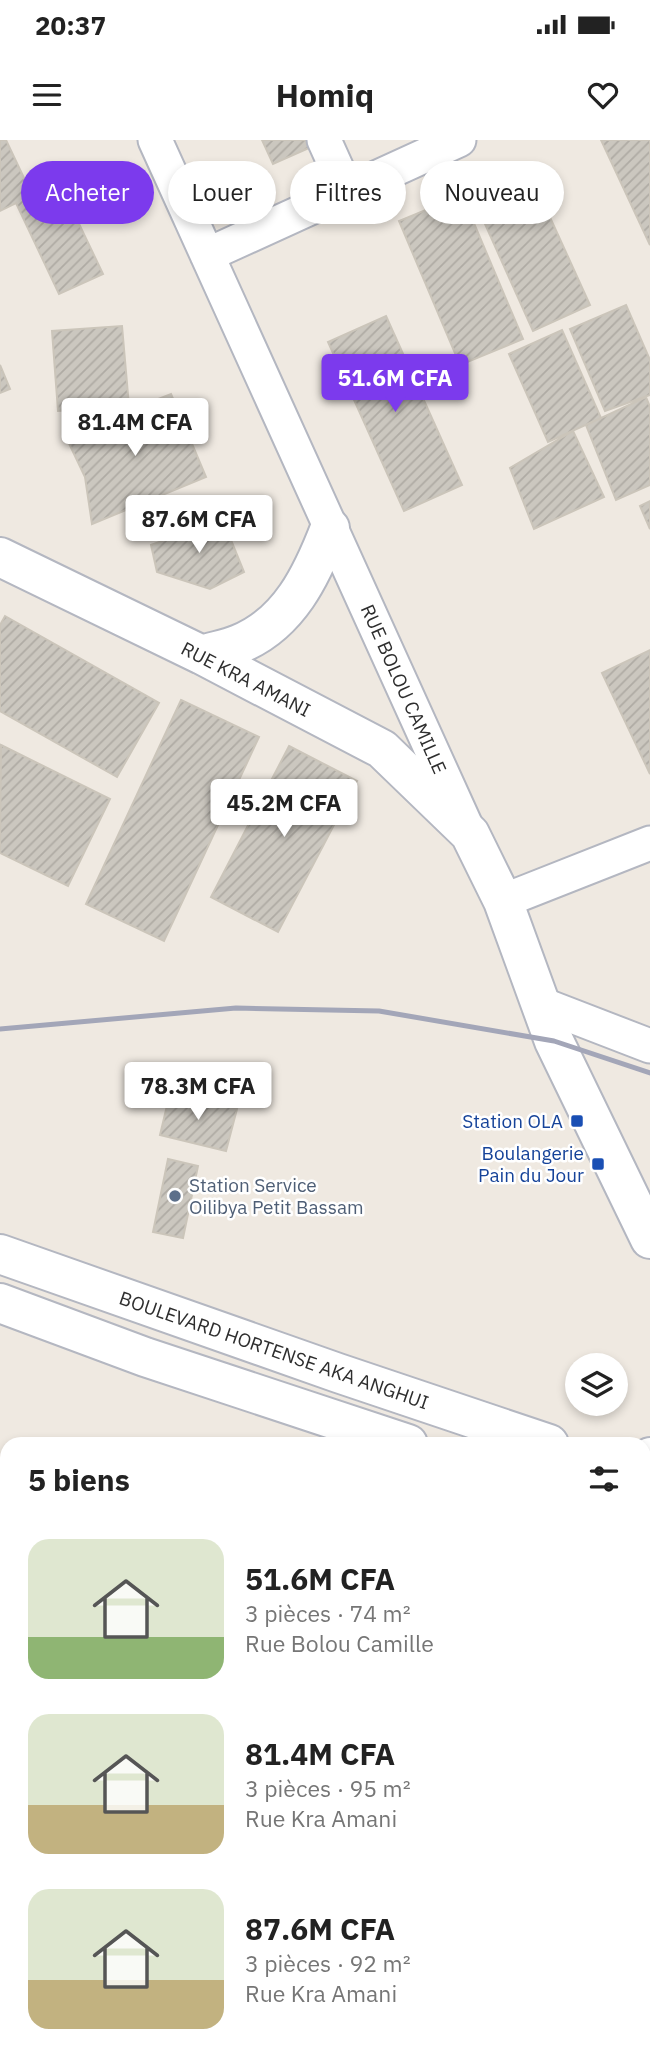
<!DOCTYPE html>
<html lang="fr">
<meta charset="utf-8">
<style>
body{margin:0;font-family:"IBM Plex Sans",sans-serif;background:#f6f6f6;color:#222;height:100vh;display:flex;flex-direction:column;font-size:26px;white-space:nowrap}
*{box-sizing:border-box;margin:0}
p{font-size:23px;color:#767676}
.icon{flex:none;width:38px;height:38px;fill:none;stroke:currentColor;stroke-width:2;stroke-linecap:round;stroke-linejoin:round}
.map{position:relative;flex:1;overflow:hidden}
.side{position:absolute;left:0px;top:1297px;width:651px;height:625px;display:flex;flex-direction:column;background:#fff;border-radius:21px 21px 0 0;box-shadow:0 4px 10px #0003}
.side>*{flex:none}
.top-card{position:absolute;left:21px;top:21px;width:609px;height:63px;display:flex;gap:14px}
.controls{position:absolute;left:565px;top:1213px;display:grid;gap:14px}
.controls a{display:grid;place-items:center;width:63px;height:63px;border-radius:50%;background:#fff;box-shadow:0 4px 10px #0003;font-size:35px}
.price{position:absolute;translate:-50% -60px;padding:0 16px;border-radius:7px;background:#fff;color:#222;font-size:23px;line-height:46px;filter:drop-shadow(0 2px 4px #0008)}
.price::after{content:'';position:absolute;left:50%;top:42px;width:21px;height:16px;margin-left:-10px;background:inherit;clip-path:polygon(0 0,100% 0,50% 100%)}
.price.current{background:#7c3aed;color:#fff}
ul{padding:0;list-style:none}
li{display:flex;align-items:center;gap:21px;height:175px;padding:0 28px}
li span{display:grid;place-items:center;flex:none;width:196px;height:140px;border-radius:21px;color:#555}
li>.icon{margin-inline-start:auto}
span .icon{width:84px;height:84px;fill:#fffc;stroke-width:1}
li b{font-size:30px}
h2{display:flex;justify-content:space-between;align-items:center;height:84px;padding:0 28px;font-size:30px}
.chip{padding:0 24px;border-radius:32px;background:#fff;box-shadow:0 4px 10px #0003;font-size:24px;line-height:63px}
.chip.current{background:#7c3aed;color:#fff}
.status{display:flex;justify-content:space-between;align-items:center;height:49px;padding:0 35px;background:#fff;direction:ltr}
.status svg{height:19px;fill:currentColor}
header{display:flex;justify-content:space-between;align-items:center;height:91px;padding:0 28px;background:#fff;font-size:32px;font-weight:800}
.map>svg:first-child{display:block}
</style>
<div class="status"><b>20:37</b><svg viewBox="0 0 49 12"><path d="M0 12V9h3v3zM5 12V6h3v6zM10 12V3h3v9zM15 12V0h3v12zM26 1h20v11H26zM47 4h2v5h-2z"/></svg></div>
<header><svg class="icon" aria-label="menu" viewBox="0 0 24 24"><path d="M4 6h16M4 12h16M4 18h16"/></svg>Homiq<svg class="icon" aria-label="heart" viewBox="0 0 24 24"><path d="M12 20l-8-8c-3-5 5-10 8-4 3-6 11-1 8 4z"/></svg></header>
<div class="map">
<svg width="650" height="1920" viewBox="0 0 650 1920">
<defs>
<pattern id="cemetery-stones" width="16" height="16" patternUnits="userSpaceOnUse" patternTransform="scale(1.75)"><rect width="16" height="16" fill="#c8d9b8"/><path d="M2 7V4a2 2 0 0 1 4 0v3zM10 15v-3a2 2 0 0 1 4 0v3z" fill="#acbb9e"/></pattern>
<pattern id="building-hatch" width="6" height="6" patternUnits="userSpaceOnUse" patternTransform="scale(1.75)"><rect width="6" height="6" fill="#cbc7bf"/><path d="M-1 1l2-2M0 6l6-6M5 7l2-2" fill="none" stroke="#afaba4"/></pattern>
</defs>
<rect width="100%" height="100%" fill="#efe9e1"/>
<path fill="url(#cemetery-stones)" d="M7 1401V1914H644V1604L650 1607V1920H0V1407Z"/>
<path fill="url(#building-hatch)" stroke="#cbc5ba" stroke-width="2" d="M0 0H6L33 57 60 44 103 134 59 154 16 63 0 71Z
M262 0H316L318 4 273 24Z
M601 0H650V105Z
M528 29 590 165 533 191 472 55Z
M462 55 523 199 460 225 399 81Z
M626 165 650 220V255L605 271 570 189Z
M386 176 462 345 404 371 328 202Z
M122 186 129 266 58 271 52 191Z
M562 190 601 278 548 302 509 214Z
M0 225 10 249 0 253Z
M171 254 206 337 92 384 85 337 65 295Z
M646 257 650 267V345L616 360 586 285Z
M573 291 604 357 534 389 510 328Z
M650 361V389L640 366Z
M220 373 244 432 210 449 157 432 151 405 182 394Z
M5 476 159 563 117 637 0 571V485Z
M650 510V634L602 533Z
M181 560 259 597 164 801 86 764Z
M1 605 110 659 68 746 0 713Z
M289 606 357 641 278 792 211 757Z
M170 953 237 969 226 1011 160 995Z
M168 1019 198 1026 183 1098 153 1092Z"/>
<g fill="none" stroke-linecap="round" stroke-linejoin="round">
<defs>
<path id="lane" d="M644 1418 650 1412"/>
<path id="street" d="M155 0 466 686
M324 0 347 51
M207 115 459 0
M503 761 650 703
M541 864 650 906"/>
<path id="secondary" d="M0 417 202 515 382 609 470 694 503 761 554 901 650 1099
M202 515C214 511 227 509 239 504 289 484 312 435 330 388
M0 1114 338 1233 549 1304
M0 1163 145 1217 408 1304
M644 1325 650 1317
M644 1381 650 1383"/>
</defs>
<use href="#lane" stroke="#b4b7c1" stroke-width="19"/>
<use href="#street" stroke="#b4b7c1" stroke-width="37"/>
<use href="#secondary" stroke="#b4b7c1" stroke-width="42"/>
<use href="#lane" stroke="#fff" stroke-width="16"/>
<use href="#street" stroke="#fff" stroke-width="33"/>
<use href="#secondary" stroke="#fff" stroke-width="38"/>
<path stroke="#a3a6b8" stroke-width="5" d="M0 889 236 868 379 871 554 901 650 933"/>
</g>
<g fill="#1a4fb4" stroke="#fff" stroke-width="2.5">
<rect x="570" y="974" width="14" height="14" rx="3.5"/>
<rect x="591" y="1017" width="14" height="14" rx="3.5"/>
</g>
<circle fill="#5c6f8a" stroke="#fff" stroke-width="2.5" cx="175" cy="1056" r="7"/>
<g text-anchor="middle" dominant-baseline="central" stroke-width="5" stroke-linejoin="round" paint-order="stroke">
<g font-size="19" fill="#2e2e2e" stroke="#fff">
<text transform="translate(246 539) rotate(27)">RUE KRA AMANI</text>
<text transform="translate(404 549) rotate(66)">RUE BOLOU CAMILLE</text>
<text transform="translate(274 1210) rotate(19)">BOULEVARD HORTENSE AKA ANGHUI</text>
</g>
<g font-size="19" fill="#164399" stroke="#fff" text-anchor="end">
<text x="563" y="981">Station OLA</text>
<text x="584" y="1013">Boulangerie<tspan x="584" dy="22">Pain du Jour</tspan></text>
</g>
<g font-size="19" fill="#4e5e75" stroke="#fff" text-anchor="start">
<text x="189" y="1045">Station Service<tspan x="189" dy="22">Oilibya Petit Bassam</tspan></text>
</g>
</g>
</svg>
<div class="controls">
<a><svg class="icon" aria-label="layers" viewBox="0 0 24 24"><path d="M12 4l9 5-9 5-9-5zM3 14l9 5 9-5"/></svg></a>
</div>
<b class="price current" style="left:395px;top:274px">51.6M CFA</b>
<b class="price" style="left:135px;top:318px">81.4M CFA</b>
<b class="price" style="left:199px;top:415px">87.6M CFA</b>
<b class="price" style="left:284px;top:699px">45.2M CFA</b>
<b class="price" style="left:198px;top:982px">78.3M CFA</b>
<div class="top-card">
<a class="chip current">Acheter</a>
<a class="chip">Louer</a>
<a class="chip">Filtres</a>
<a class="chip">Nouveau</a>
</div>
<section class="side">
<h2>5 biens<svg class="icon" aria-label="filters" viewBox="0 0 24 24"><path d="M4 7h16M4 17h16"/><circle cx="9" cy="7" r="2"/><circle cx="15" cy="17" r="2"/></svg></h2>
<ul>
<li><span style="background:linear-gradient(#dfe7d0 70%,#8fb573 0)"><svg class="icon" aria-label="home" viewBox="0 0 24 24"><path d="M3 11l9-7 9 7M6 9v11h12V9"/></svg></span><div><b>51.6M CFA</b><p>3 pièces · 74 m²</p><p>Rue Bolou Camille</p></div></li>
<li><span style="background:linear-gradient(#dfe7d0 65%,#c2b280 0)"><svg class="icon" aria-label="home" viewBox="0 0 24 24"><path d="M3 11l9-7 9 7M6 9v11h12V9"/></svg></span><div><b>81.4M CFA</b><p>3 pièces · 95 m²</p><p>Rue Kra Amani</p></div></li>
<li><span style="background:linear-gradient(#dfe7d0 65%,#c2b280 0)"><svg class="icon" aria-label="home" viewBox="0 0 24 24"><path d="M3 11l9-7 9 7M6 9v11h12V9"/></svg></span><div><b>87.6M CFA</b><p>3 pièces · 92 m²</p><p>Rue Kra Amani</p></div></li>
</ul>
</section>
</div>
